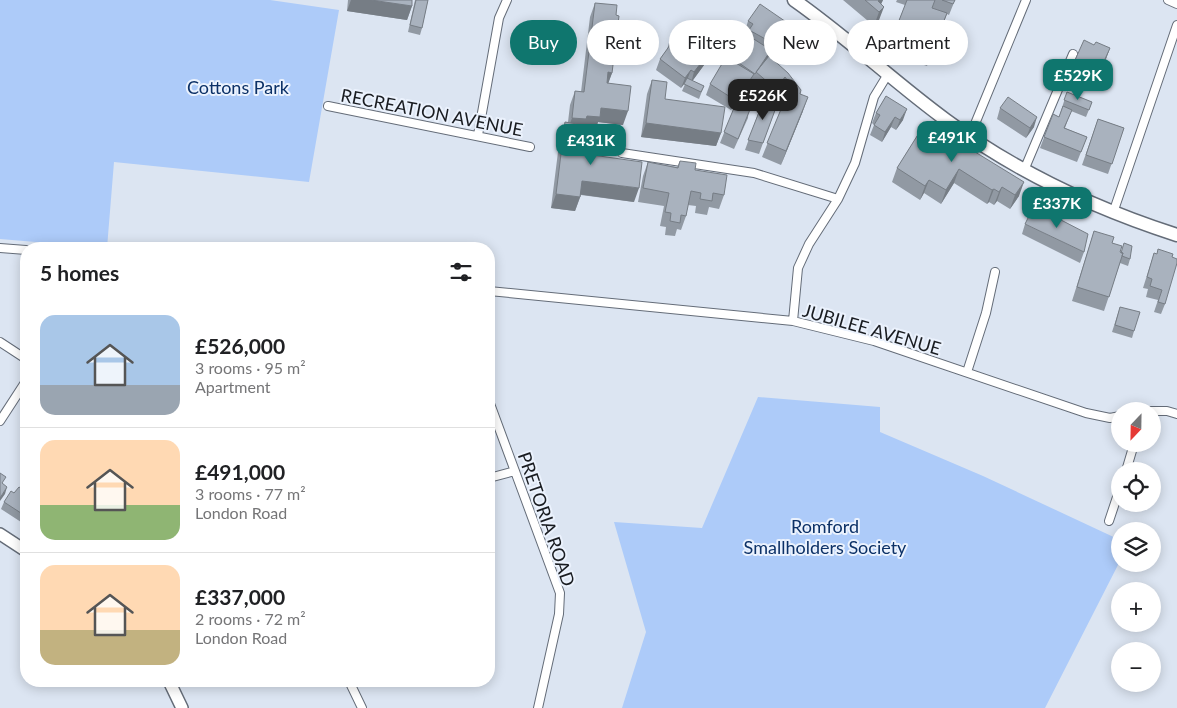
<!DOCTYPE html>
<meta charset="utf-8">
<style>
body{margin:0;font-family:Lato,sans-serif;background:#f6f6f6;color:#202124;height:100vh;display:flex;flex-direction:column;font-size:19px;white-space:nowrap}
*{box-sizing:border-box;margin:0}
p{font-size:16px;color:#757577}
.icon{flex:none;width:28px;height:28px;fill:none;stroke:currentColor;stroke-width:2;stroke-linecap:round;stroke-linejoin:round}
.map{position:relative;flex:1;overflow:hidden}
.drawer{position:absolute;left:20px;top:242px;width:475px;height:445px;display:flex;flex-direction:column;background:#fff;border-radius:20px;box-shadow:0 2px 12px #0003}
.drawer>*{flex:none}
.banner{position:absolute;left:510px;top:20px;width:475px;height:45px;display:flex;gap:10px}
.needle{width:32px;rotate:202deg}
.tools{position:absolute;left:1111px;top:402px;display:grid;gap:10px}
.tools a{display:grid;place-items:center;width:50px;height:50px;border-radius:50%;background:#fff;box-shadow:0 2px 12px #0003;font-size:25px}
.price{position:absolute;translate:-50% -42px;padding:0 11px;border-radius:10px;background:#0f766e;color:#fff;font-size:16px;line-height:32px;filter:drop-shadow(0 1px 2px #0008)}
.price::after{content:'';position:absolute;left:50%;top:30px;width:15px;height:11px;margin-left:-8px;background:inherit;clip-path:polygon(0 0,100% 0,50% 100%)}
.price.current{background:#222;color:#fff}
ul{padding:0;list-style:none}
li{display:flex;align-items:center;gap:15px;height:125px;padding:0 20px}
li+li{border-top:1px solid #e0e0e0}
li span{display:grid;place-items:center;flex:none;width:140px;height:100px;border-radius:15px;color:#555}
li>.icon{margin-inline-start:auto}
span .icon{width:60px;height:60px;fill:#fffc;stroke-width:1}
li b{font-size:21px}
h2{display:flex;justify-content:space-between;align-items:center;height:60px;padding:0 20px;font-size:21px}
.chip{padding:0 18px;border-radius:22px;background:#fff;box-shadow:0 2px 12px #0003;font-size:18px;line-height:45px}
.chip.current{background:#0f766e;color:#fff}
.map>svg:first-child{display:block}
</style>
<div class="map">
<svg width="1177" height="708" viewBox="0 0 1177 708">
<rect width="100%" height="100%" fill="#dce5f2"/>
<path fill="#adcbf9" d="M0 0H270L339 10 309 182 114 162 107 248 0 239Z
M758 397 880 407V432L983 476 1120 540V561L1045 708H622L646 632 614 522 702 528Z"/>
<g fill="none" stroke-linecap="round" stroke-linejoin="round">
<defs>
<path id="street" d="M1168 0 1177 4
M328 106 530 147
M478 135 499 18 507 0
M970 136 1026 0
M622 153 754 173 838 199
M1025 168 1073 54
M1113 213 1177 25
M0 248 26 250
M489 291 793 321 874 341 1086 413 1110 418 1120 416
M793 321 798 268 809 244 838 199 855 163 874 97 888 74
M0 342 26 359
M967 372 986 313 995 272
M489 401 560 593 559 614 538 708
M1145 411H1167L1177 414
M0 421 26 381
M1126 471 1134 444
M489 478 515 471
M1109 521 1120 488
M349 681 362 708"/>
<path id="secondary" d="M0 534 26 551
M169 681 182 708"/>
<path id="primary" d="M794 0C847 37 894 82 946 120 1015 171 1096 209 1177 235"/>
</defs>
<use href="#street" stroke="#646c78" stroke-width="10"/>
<use href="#secondary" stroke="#646c78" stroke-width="14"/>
<use href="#primary" stroke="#646c78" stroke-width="15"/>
<use href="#street" stroke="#fff" stroke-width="8"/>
<use href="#secondary" stroke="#fff" stroke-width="11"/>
<use href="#primary" stroke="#fff" stroke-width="12"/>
</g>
<path fill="#9199a3" d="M348 0H412V6L407 20 347 11Z
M415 0H428L422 28 420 35 408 32Z
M843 0H883L881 4 879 20 874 26Z
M897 0H955L949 15 947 14 927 66 915 62 914 65 906 62 909 54 889 46 905 5 896 2Z
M595 3 612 73 608 83 623 125 598 122 595 131 588 130 585 154 634 202 581 195 575 211 551 208 560 136 565 122H568L570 105 575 91 581 92 590 17Z
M748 21 792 26 788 36 774 57 769 54 768 58 769 56 800 94 803 111 781 165 762 157 786 98 780 90 773 100 778 102 759 154 745 150 764 97 757 90 755 96 749 106 748 118 734 149 720 143 737 100 731 110 706 95 710 84 724 62 726 54 746 39 748 34 745 31Z
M670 39 711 50 707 61 692 81 704 86 699 99 682 91 686 82 681 88 656 70 660 59 667 50Z
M1094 45 1110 48 1098 79 1085 73 1080 85 1068 80 1071 69Z
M652 80 665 99 721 133 716 146 641 137 647 94Z
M1067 92 1092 102 1086 117 1071 111 1065 128 1087 137 1077 162 1040 148 1053 114 1059 117Z
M886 96 903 120 896 130 891 127 882 142 870 135 874 125 872 123 876 113Z
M1000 108 1034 127 1026 138 997 119Z
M1098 119 1124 128 1108 174 1082 165Z
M924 125 1019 196 1010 209 997 201 994 205 989 202 987 204 954 183 941 204 924 193 920 200 892 182 897 168Z
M680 161 695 170 724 195 719 209 709 207 707 215 695 213 696 206 688 205 686 216 681 230 677 229 675 236 665 235 666 227 660 226 664 206 638 202 643 176 648 162 677 167Z
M1025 224 1084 252 1080 263 1022 234Z
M1094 231 1112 243 1120 252 1130 259 1128 266 1120 263 1104 311 1072 301Z
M1154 253 1165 304 1161 314 1154 312 1158 300 1146 297 1148 289 1143 288Z
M1120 307 1134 331 1132 338 1112 332Z
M26 491V513L21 522 1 509 4 502 14 493Z
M199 681H209L204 686Z"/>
<path fill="#767d85" d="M351 0H371L412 6 407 20 347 11Z
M879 0H883L880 6 878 1Z
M884 7 879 20 874 26 879 12Z
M792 26 788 36 774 57 778 46Z
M1110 48 1106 59 1098 79 1101 68Z
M711 50 707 61 691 83 694 72Z
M771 50 767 61 756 72Z
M691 70 687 80 681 88 685 78Z
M608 72 612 73 607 87 603 86Z
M785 77 780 90 769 104 774 91Z
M759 86 755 96 748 107 752 97Z
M741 90 737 100 731 110 735 100Z
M808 97 803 111 781 165 786 151Z
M601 108 628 111 623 125 598 122 595 131 582 130 567 132 572 118 587 116Z
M907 109 903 120 896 130 900 120Z
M895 117 891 127 882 142 885 132Z
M1037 117 1034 127 1026 138 1030 128Z
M646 123 721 133 716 146 641 137Z
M959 169 954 183 941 204 946 190Z
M929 180 924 193 920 200 925 186Z
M582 181 639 188 634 202 577 194Z
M1024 182 1019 196 1010 209 1015 195Z
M1002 187 997 201 994 205 999 192Z
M994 189 989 202 987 204 992 190Z
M556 194 580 197 575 211 551 208Z
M7 487 5 494 0 501V498Z
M26 510V513L21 522 24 515Z"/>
<path fill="#a9b2be" stroke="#767d85" d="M371 0H412V6Z
M416 0H428L422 28 410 25Z
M865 0H879L878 1 884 7 879 12Z
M907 0H935L932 8 947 13 930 56 919 51 917 55 910 52 913 44 893 36Z
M942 0H955L953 4Z
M595 3 617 5 616 15 619 16 612 73 608 72 607 83 631 86 628 111 601 108 600 117 587 116 586 119 572 118 575 91 584 92Z
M760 4 792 26 778 46 749 30 753 24 748 21Z
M679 27 711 50 694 72 691 70 685 78 660 59 673 41 670 39Z
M739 35 747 40 749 36 771 50 755 74 726 54Z
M1084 40 1094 45 1096 42 1110 48 1101 68 1089 62 1083 74 1071 69Z
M769 56 788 73 801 90 800 94 808 97 786 151 767 143 789 90 793 92 794 89 785 77 774 91 768 86 770 84 756 72Z
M726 57 754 74 750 80 759 86 752 97 741 90 735 100 710 84Z
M687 78 704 86 701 92 684 84Z
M652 80 667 82 665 99 725 107 721 133 646 123Z
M1067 92 1092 102 1089 110 1064 100Z
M739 96 744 98 741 103 751 107 738 139 724 132Z
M886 96 907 109 900 120 895 117 885 132 874 125 880 115 876 113Z
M765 97 778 102 763 143 748 140Z
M1008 97 1037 117 1030 128 1000 108Z
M1063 106 1072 110 1064 128 1087 137 1081 152 1044 137 1053 114 1059 117Z
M1098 119 1124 128 1112 164 1086 155Z
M565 122 577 124V128L588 129 585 154 642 162 639 188 582 181 580 197 556 194Z
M924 125 934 132 936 128 1024 182 1015 195 1002 187 999 192 994 189 992 190 959 169 946 190 929 180 925 186 897 168Z
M680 161 696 163 695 170 727 175 724 195 713 193 712 201 700 199 701 193 691 191 686 216 681 215 680 223 670 221 671 213 665 212 669 193 643 188 648 162 678 168Z
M1034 206 1088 234 1084 252 1025 224Z
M1094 231 1114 237 1112 243 1122 246 1120 252 1123 253 1109 297 1077 287Z
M1124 243 1132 246 1130 259 1122 256 1123 253H1121Z
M1158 249 1173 254 1172 257 1177 259V263L1165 304 1158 302 1162 290 1150 286 1152 279 1147 277 1154 253 1157 254Z
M1120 307 1140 312 1134 331 1115 325Z
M0 473 6 477 2 483 7 487 0 498Z
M19 487 26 491V510L24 515 4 502 11 491 14 493Z"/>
<g text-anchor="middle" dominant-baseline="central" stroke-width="4" stroke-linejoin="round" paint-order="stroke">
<g font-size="18" fill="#0c3167" stroke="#ebf2fd">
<text x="238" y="87">Cottons Park</text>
<text x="825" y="526">Romford<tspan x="825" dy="21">Smallholders Society</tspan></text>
</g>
<g font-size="18" fill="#191c21" stroke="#ebf2fd">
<text transform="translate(432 112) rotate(11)">RECREATION AVENUE</text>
<text transform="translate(872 329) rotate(16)">JUBILEE AVENUE</text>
<text transform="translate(547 519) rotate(71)">PRETORIA ROAD</text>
</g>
</g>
</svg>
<div class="tools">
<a><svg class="needle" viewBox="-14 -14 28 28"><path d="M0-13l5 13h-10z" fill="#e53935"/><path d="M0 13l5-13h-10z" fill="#757577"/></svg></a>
<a><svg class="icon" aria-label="locate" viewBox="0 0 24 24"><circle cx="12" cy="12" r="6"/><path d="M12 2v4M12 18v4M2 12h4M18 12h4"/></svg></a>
<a><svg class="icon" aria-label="layers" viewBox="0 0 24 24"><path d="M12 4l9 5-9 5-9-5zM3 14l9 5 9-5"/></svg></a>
<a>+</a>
<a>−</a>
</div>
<b class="price" style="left:1078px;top:101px">£529K</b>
<b class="price current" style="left:763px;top:121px">£526K</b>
<b class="price" style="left:952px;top:163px">£491K</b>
<b class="price" style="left:591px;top:166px">£431K</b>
<b class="price" style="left:1057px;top:229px">£337K</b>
<div class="banner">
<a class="chip current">Buy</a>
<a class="chip">Rent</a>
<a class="chip">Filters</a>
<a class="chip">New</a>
<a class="chip">Apartment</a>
</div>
<section class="drawer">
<h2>5 homes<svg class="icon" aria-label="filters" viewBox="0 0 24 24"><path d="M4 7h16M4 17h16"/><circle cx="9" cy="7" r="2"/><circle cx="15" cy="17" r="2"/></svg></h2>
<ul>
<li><span style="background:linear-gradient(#a9c7e8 70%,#9aa5b1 0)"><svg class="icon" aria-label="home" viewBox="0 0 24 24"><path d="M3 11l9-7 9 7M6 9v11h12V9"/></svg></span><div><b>£526,000</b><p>3 rooms · 95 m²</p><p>Apartment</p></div></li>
<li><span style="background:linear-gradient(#ffd9b3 65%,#8fb573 0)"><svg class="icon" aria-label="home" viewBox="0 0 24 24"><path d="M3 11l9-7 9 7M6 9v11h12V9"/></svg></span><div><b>£491,000</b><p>3 rooms · 77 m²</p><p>London Road</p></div></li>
<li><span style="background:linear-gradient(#ffd9b3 65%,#c2b280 0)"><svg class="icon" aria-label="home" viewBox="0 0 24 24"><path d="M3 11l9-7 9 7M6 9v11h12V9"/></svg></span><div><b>£337,000</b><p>2 rooms · 72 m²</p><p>London Road</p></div></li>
</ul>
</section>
</div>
